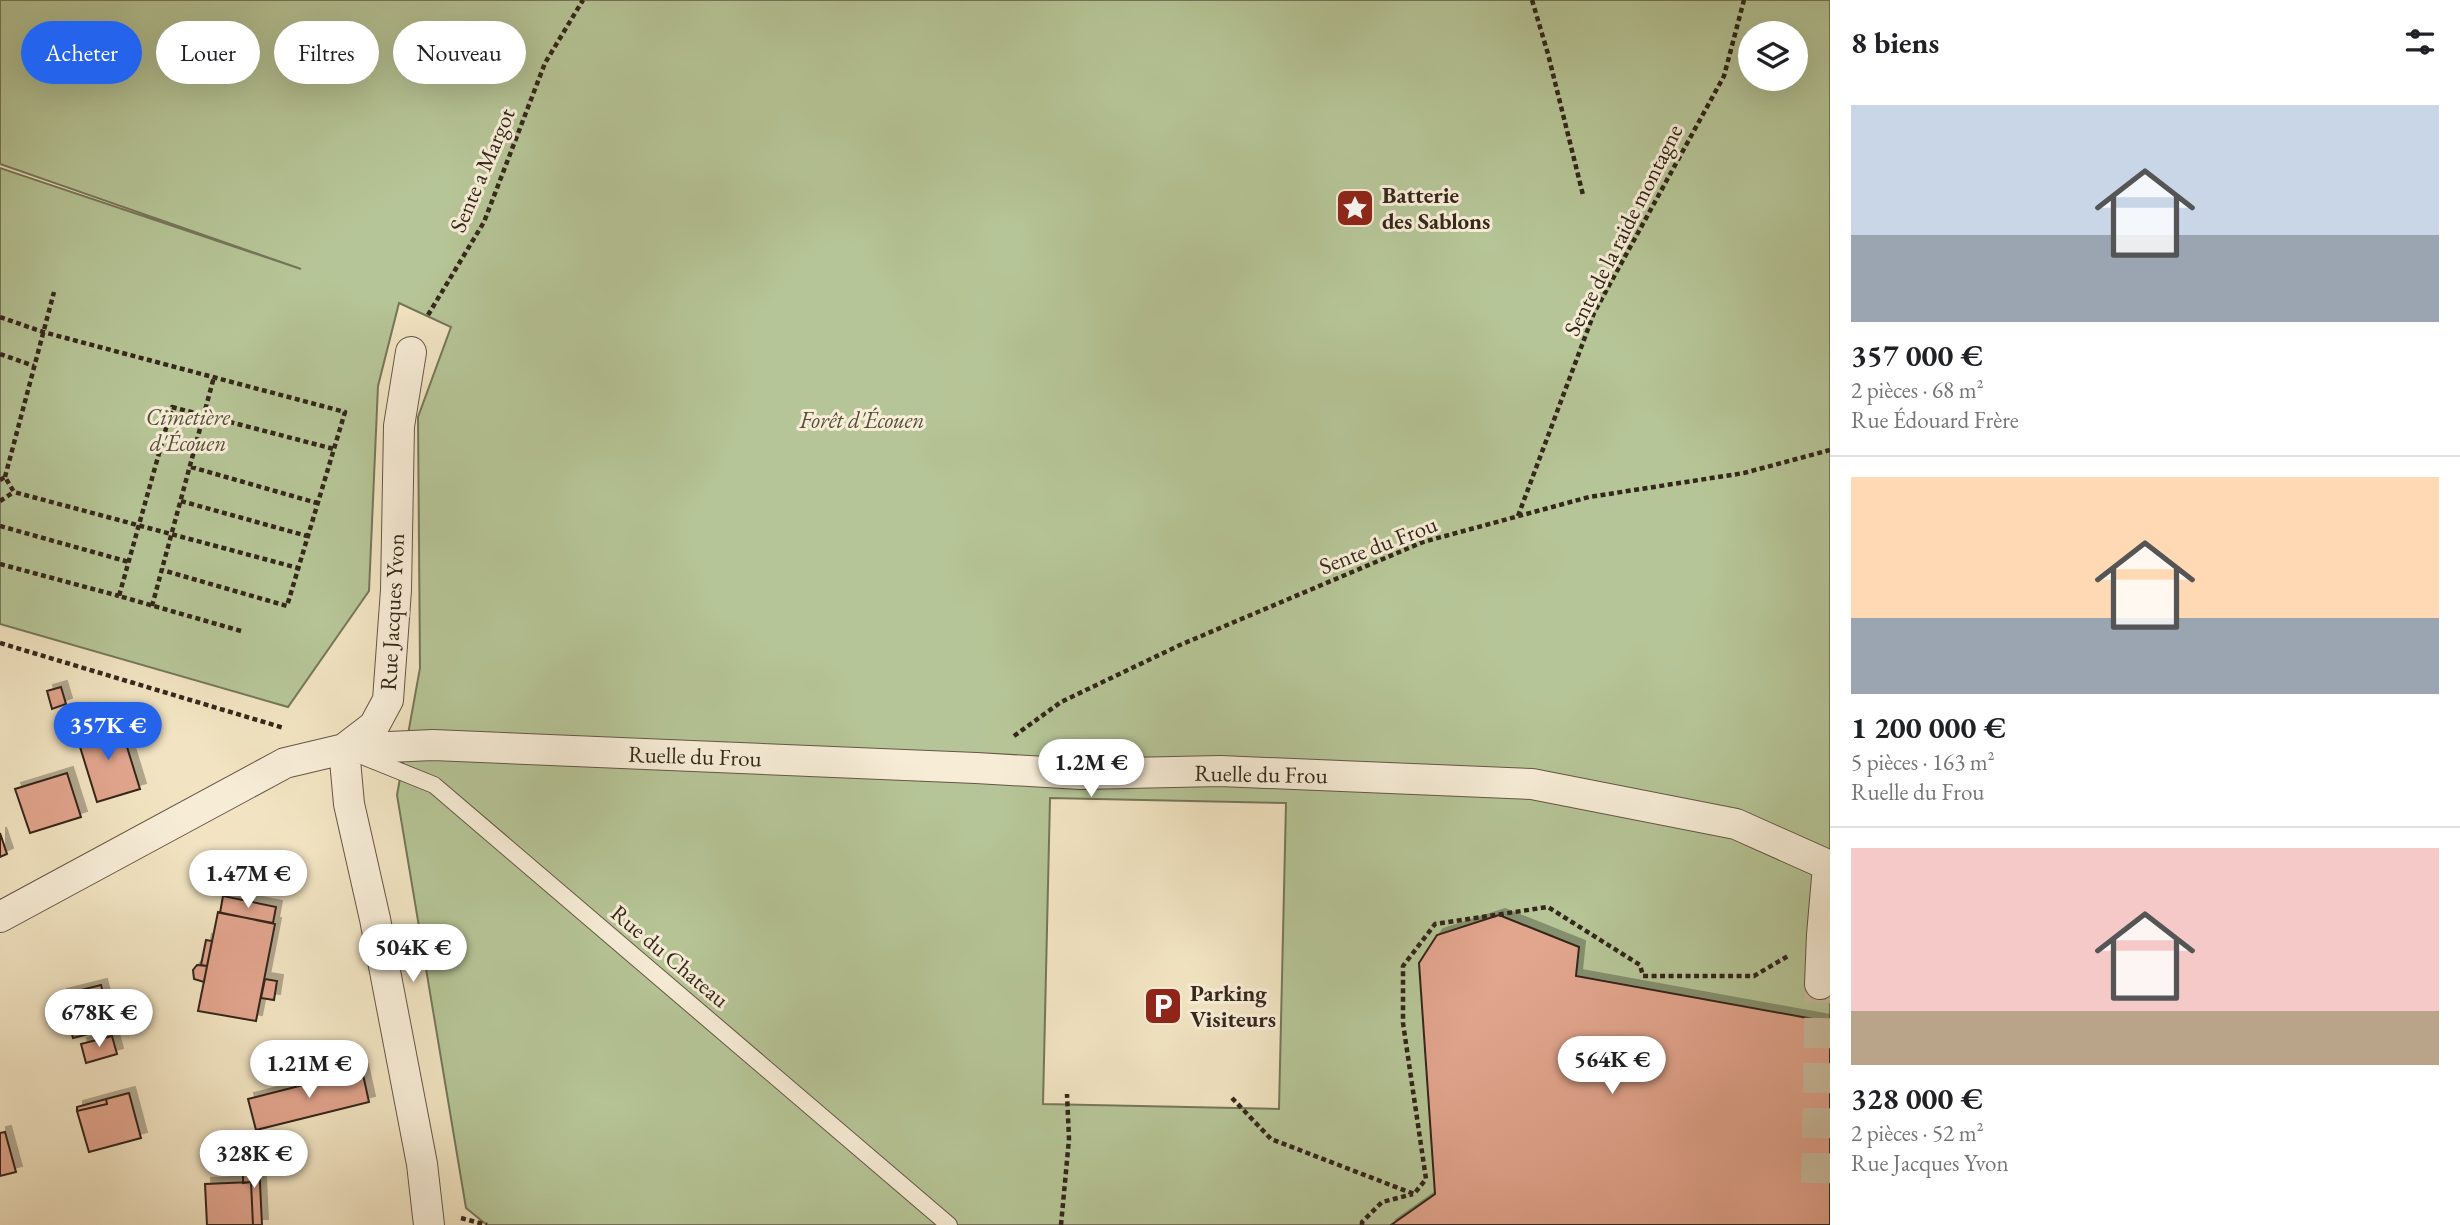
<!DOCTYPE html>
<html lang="fr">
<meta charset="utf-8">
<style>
body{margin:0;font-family:"EB Garamond",serif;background:#f2f2f2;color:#202124;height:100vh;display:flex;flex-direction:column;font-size:26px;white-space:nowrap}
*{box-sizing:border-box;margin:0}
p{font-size:23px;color:#757577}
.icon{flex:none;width:38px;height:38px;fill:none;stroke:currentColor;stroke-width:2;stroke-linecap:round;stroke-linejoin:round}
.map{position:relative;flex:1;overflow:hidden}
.sheet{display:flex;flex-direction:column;background:#fff;width:630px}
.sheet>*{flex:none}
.guide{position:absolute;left:21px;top:21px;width:665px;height:63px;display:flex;gap:14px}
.buttons{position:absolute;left:1738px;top:21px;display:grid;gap:14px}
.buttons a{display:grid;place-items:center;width:70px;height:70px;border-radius:50%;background:#fff;box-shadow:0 7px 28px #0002;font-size:35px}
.price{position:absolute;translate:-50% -60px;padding:0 16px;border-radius:24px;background:#fff;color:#222;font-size:23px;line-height:46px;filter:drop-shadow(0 2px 4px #0008)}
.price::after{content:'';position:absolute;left:50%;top:42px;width:21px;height:16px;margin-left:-10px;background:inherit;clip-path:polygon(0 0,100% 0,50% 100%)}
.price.current{background:#2563eb;color:#fff}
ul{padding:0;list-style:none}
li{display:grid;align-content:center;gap:14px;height:371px;padding:0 21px}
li+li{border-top:2px solid #e0e0e0}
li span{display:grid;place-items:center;height:217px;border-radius:0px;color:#555}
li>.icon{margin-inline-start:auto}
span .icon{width:126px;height:126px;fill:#fffc;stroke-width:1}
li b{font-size:30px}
h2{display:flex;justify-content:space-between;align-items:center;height:84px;padding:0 21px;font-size:30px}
.pill{padding:0 24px;border-radius:32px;background:#fff;box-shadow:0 7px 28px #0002;font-size:24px;line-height:63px}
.pill.current{background:#2563eb;color:#fff}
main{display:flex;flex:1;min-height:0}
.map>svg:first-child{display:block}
</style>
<main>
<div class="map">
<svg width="1830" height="1225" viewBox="0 0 1830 1225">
<defs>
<filter id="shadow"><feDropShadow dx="6" dy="-6" stdDeviation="0" flood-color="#0004"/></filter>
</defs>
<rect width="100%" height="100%" fill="#f2e4c2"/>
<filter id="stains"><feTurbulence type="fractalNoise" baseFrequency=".00286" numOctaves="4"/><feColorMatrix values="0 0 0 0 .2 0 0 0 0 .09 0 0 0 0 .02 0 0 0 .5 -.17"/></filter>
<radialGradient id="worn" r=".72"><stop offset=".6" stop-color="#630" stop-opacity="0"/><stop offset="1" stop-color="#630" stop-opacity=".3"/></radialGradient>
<path fill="#b6c597" stroke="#757659" stroke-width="2" fill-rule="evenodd" d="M0 0H1830V1225H487L466 1208 397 795 420 668 418 417 451 327 399 303 378 386 369 591 288 707 0 624V168L301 269 0 164ZM1750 33H1796V79H1750ZM1050 798 1286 803 1279 1109 1043 1104Z"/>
<path fill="#e2a58e" stroke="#34271b" stroke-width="2" filter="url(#shadow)" d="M61 687 66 704 52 709 47 691Z
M119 721 140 789 97 802 76 734Z
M67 773 81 817 30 833 15 789Z
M0 833 7 854 0 857Z
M223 896 276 907 273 923 220 913Z
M218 912 275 924 256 1021 198 1011Z
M1499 915 1579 947 1576 976 1830 1022V1225H1391L1435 1194 1419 963 1437 935Z
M206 940 212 941 207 966 201 965Z
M197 965 207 966 204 982 194 979 193 970Z
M265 979 277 981 274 1000 261 998Z
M101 985 112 1028 73 1038 61 995Z
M112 1036 117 1054 86 1063 81 1044Z
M362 1070 369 1102 256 1130 248 1099Z
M129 1093 141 1138 89 1152 77 1111 107 1104 106 1099Z
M106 1099 107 1104 77 1111V1107Z
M5 1132 16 1172 0 1176V1133Z
M243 1163H259L262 1225H253L251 1182 243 1183Z
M251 1182 253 1225H207L205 1184Z"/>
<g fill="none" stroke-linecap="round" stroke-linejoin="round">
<path stroke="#ccbea1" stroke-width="30" stroke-dasharray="30 15" stroke-linecap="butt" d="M1816 1183 1820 984"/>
<defs>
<path id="service" d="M357 754 434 785 949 1225"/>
<path id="minor" d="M344 749 349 804 375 919 422 1164 429 1225
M344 749 374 726 388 700 396 590 399 426 411 352
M0 917 285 763 344 749 433 745 976 768 1081 774 1220 771 1532 784 1736 824 1830 866
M1820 984 1822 935 1828 866"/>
</defs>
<use href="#service" stroke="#645645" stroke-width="18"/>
<use href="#minor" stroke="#645645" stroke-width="32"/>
<path stroke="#34271b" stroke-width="4.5" stroke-dasharray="5 3.5" stroke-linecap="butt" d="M1532 0 1548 54 1583 195
M428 315 484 222 545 63 583 0
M0 317 43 332 345 412 287 606 162 570
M0 354 34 366
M191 467 317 503
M5 477 54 292
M0 480 5 477 14 492 298 568
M0 501 14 492
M181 501 307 536
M1518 516 1594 313 1724 76 1744 0
M0 526 129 562
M0 564 119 596
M152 606 214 377
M241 631 119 596 172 407 334 449
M0 643 284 728
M1014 736 1061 702 1180 645 1423 542 1589 497 1744 473 1830 450
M1232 1098 1271 1139 1414 1194 1426 1179 1403 1023V966L1435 924 1548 907 1640 965 1643 976H1754L1788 956
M461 1218 487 1225
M1061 1225 1069 1139 1067 1094
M1362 1225V1222L1382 1202 1413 1194"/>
<use href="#service" stroke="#f7edd7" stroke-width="16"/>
<use href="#minor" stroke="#f7edd7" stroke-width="30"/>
</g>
<defs>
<symbol id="sight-square" viewBox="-11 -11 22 22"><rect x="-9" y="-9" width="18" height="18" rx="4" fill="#8f2418" stroke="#f7edd7"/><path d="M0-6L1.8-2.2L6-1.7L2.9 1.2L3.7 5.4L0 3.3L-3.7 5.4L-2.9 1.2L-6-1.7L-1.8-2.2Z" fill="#fff"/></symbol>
<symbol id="parking-square" viewBox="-11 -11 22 22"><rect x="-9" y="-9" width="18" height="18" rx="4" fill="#8f2418" stroke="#f7edd7"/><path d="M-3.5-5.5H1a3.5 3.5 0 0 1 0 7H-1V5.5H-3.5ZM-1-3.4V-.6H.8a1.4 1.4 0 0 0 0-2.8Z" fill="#fff"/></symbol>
</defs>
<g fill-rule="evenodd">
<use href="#sight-square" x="1333" y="186" width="44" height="44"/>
<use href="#parking-square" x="1141" y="984" width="44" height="44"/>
</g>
<g text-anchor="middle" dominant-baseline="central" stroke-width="6" stroke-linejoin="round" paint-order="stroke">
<g font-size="23" fill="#34271b" stroke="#f7edd7">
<text transform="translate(482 170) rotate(-67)">Sente a Margot</text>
<text transform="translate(1623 230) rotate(-63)">Sente de la raide montagne</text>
<text transform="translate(1378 545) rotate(-21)">Sente du Frou</text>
<text transform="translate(392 612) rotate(-87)">Rue Jacques Yvon</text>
<text transform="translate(695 756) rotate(2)">Ruelle du Frou</text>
<text transform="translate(1261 774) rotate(1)">Ruelle du Frou</text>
<text transform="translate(670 956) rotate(40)">Rue du Chateau</text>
</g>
<g font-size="23" font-weight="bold" fill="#34271b" stroke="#f7edd7" text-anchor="start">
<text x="1382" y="195">Batterie<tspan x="1382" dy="26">des Sablons</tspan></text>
<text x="1190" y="993">Parking<tspan x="1190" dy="26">Visiteurs</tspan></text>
</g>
<g font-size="23" font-style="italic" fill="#544e3a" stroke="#f7edd7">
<text x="188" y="417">Cimetière<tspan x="188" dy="26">d'Écouen</tspan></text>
<text x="862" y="420">Forêt d'Écouen</text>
</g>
</g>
<rect width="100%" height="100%" filter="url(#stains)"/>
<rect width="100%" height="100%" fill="url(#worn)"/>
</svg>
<div class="buttons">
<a><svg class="icon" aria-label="layers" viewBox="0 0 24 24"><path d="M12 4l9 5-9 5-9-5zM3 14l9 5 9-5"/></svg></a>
</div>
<b class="price current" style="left:108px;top:762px">357K €</b>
<b class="price" style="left:1091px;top:799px">1.2M €</b>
<b class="price" style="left:248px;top:910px">1.47M €</b>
<b class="price" style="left:413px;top:984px">504K €</b>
<b class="price" style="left:99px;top:1049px">678K €</b>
<b class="price" style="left:1612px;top:1096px">564K €</b>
<b class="price" style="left:309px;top:1100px">1.21M €</b>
<b class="price" style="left:254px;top:1190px">328K €</b>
<div class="guide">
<a class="pill current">Acheter</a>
<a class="pill">Louer</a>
<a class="pill">Filtres</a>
<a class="pill">Nouveau</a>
</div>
</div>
<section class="sheet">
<h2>8 biens<svg class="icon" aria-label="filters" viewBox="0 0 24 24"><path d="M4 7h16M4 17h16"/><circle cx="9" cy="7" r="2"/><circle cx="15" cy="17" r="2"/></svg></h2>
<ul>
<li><span style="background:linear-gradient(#c9d6e8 60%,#9aa5b1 0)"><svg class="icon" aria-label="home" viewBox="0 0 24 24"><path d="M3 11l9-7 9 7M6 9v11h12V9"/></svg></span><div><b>357 000 €</b><p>2 pièces · 68 m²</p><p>Rue Édouard Frère</p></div></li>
<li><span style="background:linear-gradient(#ffd9b3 65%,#9aa5b1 0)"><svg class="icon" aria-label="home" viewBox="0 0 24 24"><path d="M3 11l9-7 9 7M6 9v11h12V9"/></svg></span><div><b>1 200 000 €</b><p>5 pièces · 163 m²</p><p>Ruelle du Frou</p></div></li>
<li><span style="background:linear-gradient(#f6c9c9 75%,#b9a48a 0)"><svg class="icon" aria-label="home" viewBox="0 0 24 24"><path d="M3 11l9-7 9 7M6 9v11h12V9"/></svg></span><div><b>328 000 €</b><p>2 pièces · 52 m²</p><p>Rue Jacques Yvon</p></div></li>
</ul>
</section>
</main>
